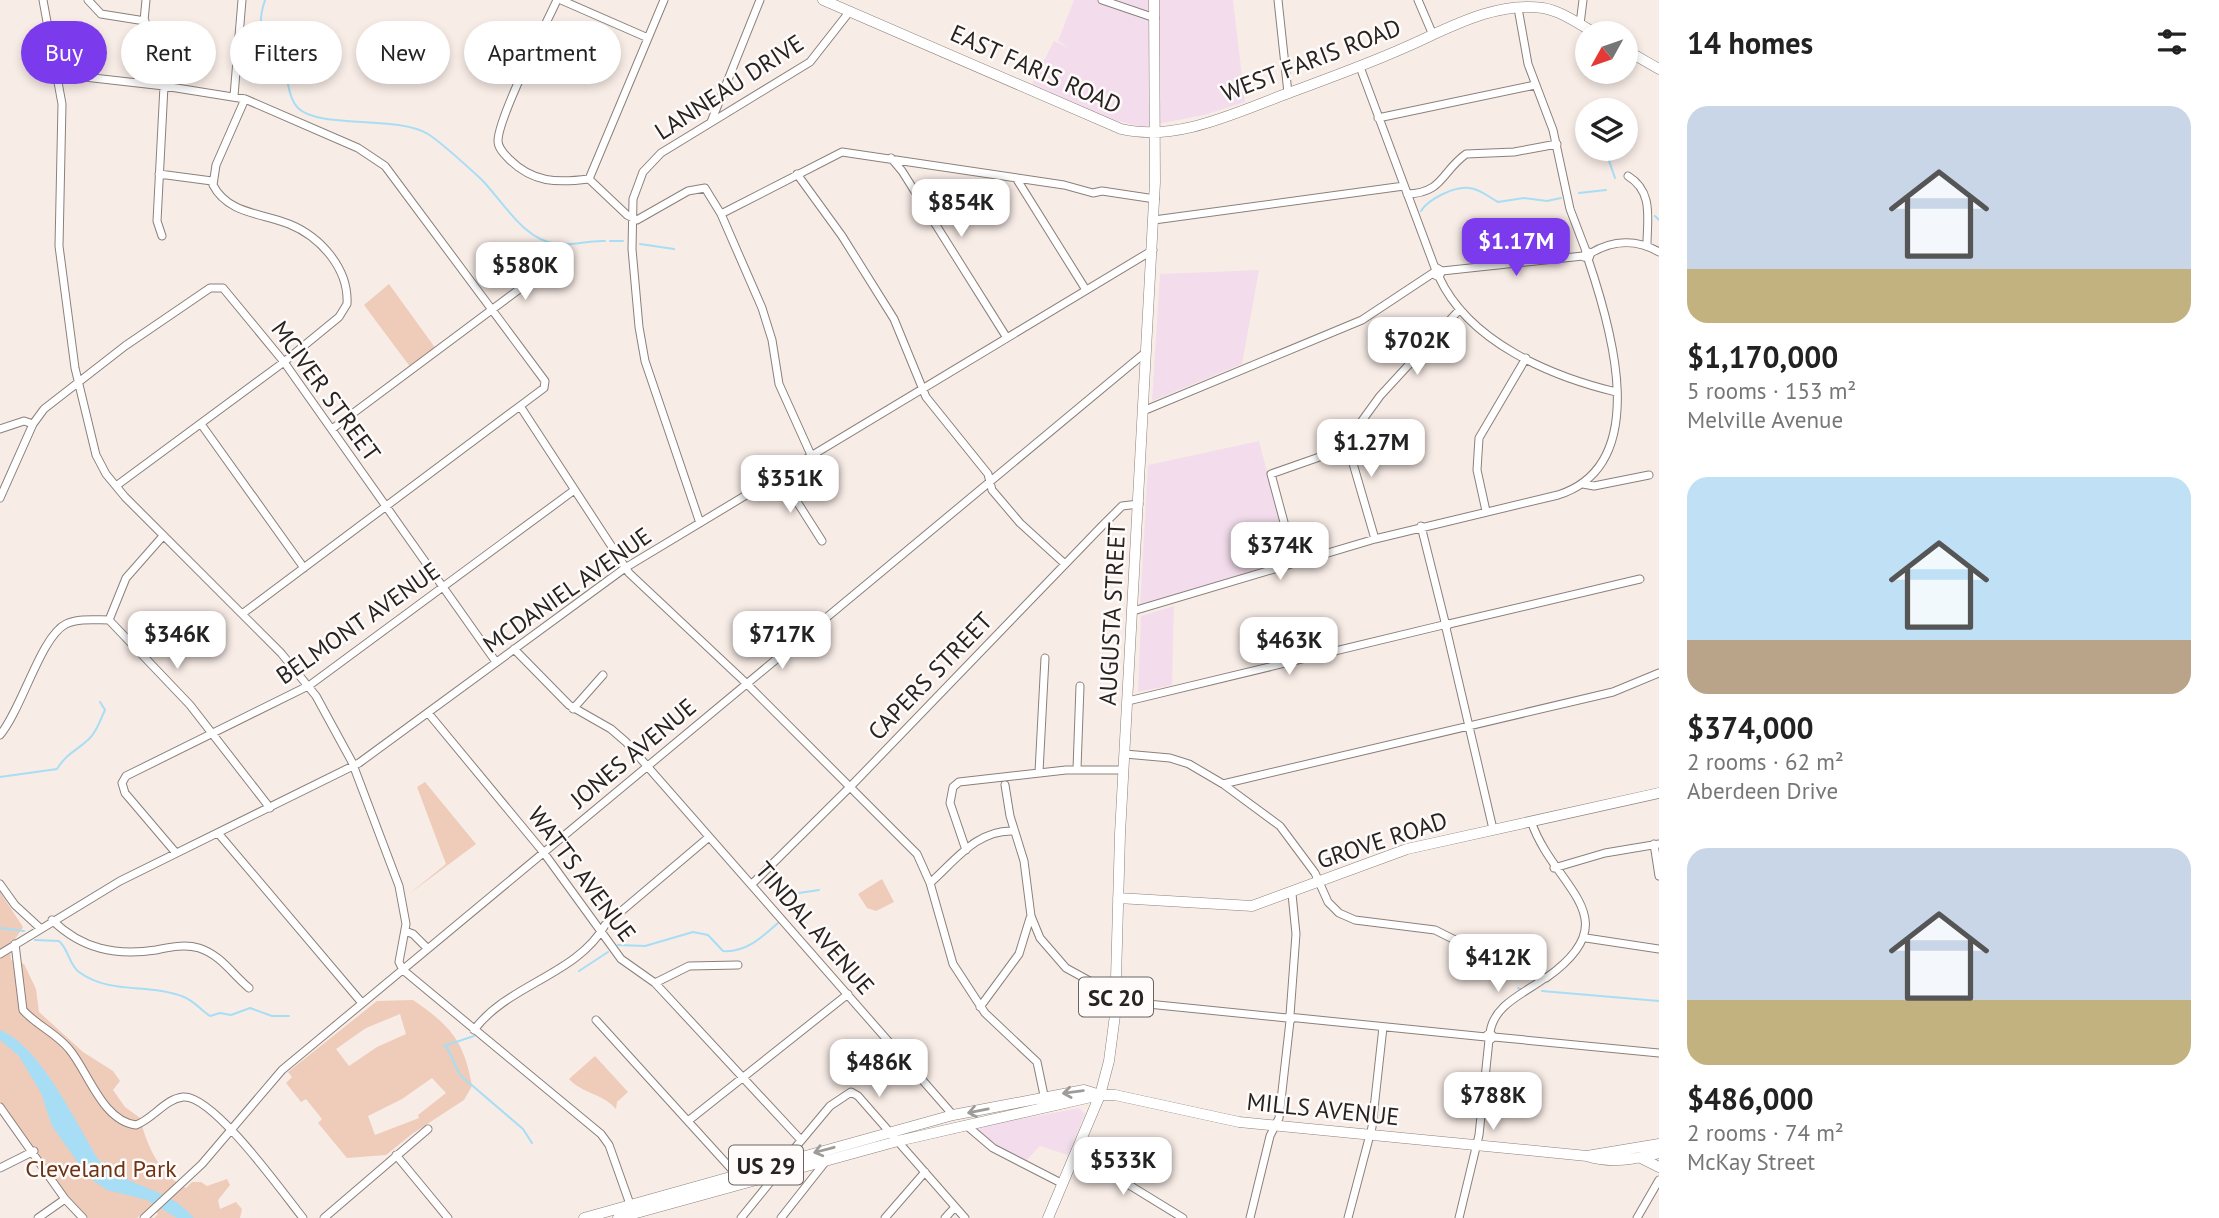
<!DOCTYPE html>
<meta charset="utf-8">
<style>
body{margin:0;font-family:"PT Sans",sans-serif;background:#f2f2f2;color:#222;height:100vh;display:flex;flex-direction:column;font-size:26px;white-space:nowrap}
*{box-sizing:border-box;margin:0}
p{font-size:23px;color:#767676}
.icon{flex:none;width:38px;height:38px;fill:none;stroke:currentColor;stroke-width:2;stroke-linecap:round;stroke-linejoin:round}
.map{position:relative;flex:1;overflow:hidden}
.sheet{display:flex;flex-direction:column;background:#fff;width:560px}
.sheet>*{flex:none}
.hud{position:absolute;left:21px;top:21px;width:665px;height:63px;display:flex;gap:14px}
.needle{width:46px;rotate:230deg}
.tools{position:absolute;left:1575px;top:21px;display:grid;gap:14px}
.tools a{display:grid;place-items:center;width:63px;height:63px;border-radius:50%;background:#fff;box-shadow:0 4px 10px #0003;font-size:35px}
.price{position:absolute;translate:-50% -60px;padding:0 16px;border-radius:14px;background:#fff;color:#222;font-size:23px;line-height:46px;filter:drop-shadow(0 2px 4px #0008)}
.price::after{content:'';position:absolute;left:50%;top:42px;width:21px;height:16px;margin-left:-10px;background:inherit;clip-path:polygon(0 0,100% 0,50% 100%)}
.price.selected{background:#7c3aed;color:#fff}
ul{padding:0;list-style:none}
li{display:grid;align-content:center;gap:14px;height:371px;padding:0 28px}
li span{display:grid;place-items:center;height:217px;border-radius:21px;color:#555}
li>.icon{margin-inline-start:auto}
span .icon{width:126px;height:126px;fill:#fffc;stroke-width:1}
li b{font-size:30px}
h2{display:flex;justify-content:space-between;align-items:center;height:84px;padding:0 28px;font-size:30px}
.tag{padding:0 24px;border-radius:32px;background:#fff;box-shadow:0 4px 10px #0003;font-size:24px;line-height:63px}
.tag.selected{background:#7c3aed;color:#fff}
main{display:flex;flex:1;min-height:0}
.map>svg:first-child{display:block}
</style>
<main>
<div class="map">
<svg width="1659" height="1218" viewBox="0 0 1659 1218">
<rect width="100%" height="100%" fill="#f8ece6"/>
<path fill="#f3ddec" d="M1074 0H1233L1245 102 1204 115 1142 127 1106 118 1032 84 1054 41 1069 48 1058 41Z
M1259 270 1242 364 1152 401 1160 274Z
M1259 441 1290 560 1140 607 1148 465Z
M1174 606 1172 685 1138 692 1141 616Z
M1079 1108 1085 1114 1068 1155 1040 1146 1023 1164 992 1146 973 1128Z"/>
<path fill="#efcbb9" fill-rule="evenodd" d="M389 284 436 349 411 368 364 305Z
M425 782 476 844 409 894 446 864 417 787Z
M882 879 894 902 876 911 867 908 858 894Z
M0 892 23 927 10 947 11 960 24 964 36 989 39 1012 83 1052 113 1071 120 1081 113 1090 125 1107 140 1118C147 1146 159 1174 186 1188L192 1182H201L207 1186 227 1179 230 1185 218 1200 220 1209 236 1202 242 1209 240 1218H154L158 1214 150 1207 137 1218H88L68 1199 0 1101Z
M413 1000C451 1026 464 1041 472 1086L464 1100 412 1134 386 1155 347 1158 318 1123 322 1119 306 1099 301 1102 286 1083 292 1077 288 1072 377 1001ZM400 1014 406 1034 377 1047 349 1066 336 1049 366 1028ZM432 1078 446 1093 418 1115 419 1118 375 1135 368 1116 402 1099Z
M595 1056 628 1092 617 1102 616 1109C602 1093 583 1094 569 1079Z"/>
<path fill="#a7def6" d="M0 1030C40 1046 75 1121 98 1159 126 1189 166 1185 194 1218H177L147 1200 107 1190 88 1177 52 1126 41 1093 19 1056 0 1040Z"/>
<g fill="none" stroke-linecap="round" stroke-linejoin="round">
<path stroke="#a7def6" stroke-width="2" d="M265 0C252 39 272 43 285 73 289 84 289 99 298 108 319 129 396 115 428 134 442 143 468 167 481 179 503 201 523 240 557 244 572 246 589 240 605 241
M1588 106 1589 110
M1605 149 1615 178
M1579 193 1606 190
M1421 211C1428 199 1455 186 1469 188 1481 189 1488 197 1498 202L1524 198 1547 201 1561 198
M1655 216 1659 220
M610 241H623
M640 244 674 249
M0 777 57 769C67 753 75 752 89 739 98 730 100 720 105 710L100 702
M792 906 799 893 819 890
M0 928 24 931
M35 940 59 941C69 950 69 965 79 972 110 995 149 983 184 997 194 1001 201 1010 210 1016L220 1013 231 1015 250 1008 272 1016H289
M618 945 645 946 693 932 708 935 723 951C746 953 762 937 778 923
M579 971 608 952
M1518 988 1520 989
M1542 991 1659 1001
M446 1045 460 1075 523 1129 532 1143
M444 1046 474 1036"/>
<defs>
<path id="minor" d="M43 0 62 104 59 246 75 368 96 455 106 474 125 497 281 653 316 696 352 762 399 886 406 924 399 962 403 970
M88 0 101 14 145 21
M557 0C545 26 498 118 498 141 498 148 504 154 509 159 533 183 557 183 589 179L627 215 637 220 688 191 705 188 721 214 762 308 772 340 779 384 811 455
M561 0 648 38
M1102 0 1155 18
M1278 0 1288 93
M1418 0 1433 35
M1518 8 1528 64 1553 130 1570 209 1586 251
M1580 24 1583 0
M1360 67 1435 268
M58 74 164 86 245 99 358 148 385 166 545 381 544 388 520 406 629 573 746 683 917 854 930 883 953 964 985 1013 1037 1062 1045 1100
M138 83 146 0
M234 96 242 0
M1378 118 1535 85
M711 122 760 0
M891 158 902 171 1007 338
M159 174 212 181
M797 174 842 236 894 319 926 397 988 474 992 490 1020 523 1065 564
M1628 176C1654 192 1647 219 1647 245
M1016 178 1086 290
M589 179 664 0
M1407 194C1443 193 1441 172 1466 154L1514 152 1557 144
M721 214 842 152 1064 185 1093 193 1102 191 1155 199
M1154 220 1404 186
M162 236 157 221 164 86
M1591 253 1589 258 1584 257 1586 251 1591 253C1613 240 1637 239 1659 252
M1442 271 1439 277 1433 274 1437 268 1442 271 1583 256
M1439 277C1469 342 1550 376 1616 392
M1143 411 1362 320 1433 273
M201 424 304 568
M0 429 24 421 33 424
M332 429 537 276 549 273
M1332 452 1352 460 1375 539
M1352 460 1356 431
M780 475 822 541
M1583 484 1594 486 1649 475
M116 486 284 362 339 317 347 304C349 269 321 237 289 224 262 213 228 214 213 185L216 165 245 99
M0 498 33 424 44 409 125 346 210 288H223L284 362 496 662
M1486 511 1477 470 1479 438 1526 358
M700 523 645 361 639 327 632 249 633 199 643 172 661 153 810 62 850 11
M1421 526 1445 622
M163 536 126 578 109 620 190 705 270 808
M1295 563 1271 474 1328 454 1348 440 1380 396 1460 309
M1133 611 1375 539 1558 495C1653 465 1611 327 1588 259
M242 614 520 406
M1449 624 1446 628 1443 625 1445 622 1449 624 1640 579
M1446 628 1493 829
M514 649 569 705 611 729 626 742 953 1115
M1128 701 1443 625
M573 709 603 675
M429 714 544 853 621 959 655 983 800 1139
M0 735C22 709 41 636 66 624 79 618 95 620 109 620
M1125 754 1170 758 1189 764 1223 784 1280 826 1315 873 1328 902 1339 913 1355 920 1435 930 1459 942 1502 970 1546 978C1632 917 1554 889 1531 821
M1077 769 1080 686
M1039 772 1045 658
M1223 784 1613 692 1659 673
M1005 785 1010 816 1024 861 1031 916 1040 938 1066 968 1128 1002 1287 1018
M218 833 362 1003
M1654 844 1659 876
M966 850 950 803 953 787 959 782 1066 770H1124
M176 853 125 793 122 783 126 776 310 685 573 491
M1554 868 1605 853 1659 844
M930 883C955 861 977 829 1014 831
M0 884 15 905 40 928
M752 884 851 786 1102 526 1122 506 1139 504
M52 920C82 949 115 956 156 950 170 947 185 944 199 948 221 955 232 974 249 988
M405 931 413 934 427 948
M1586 938 1659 949
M15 944 23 1010C36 1025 56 1033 69 1049 88 1071 102 1121 136 1125 153 1119 165 1099 183 1097 213 1094 283 1193 303 1218
M0 954 120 881 359 763 625 568 1153 250
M403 970 601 1134 609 1145 631 1207
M655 983 689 966 738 965
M980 1007 1019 954 1030 918
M1290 1015 1296 934 1292 894
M1293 1018 1290 1021 1288 1017 1486 1037
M596 1020 735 1173
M474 1030C508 984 577 975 605 925L709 837
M1490 1033C1493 1005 1525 993 1545 978
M1494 1037 1490 1033 1487 1035 1490 1040 1494 1037 1659 1053
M0 1107 65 1199 83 1218
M688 1121 848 994
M966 1125 993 1148 1063 1184
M1077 1153 1183 1218
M396 1155 448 1218
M784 1161 830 1106 851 1092 858 1096 965 1218
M0 1168 34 1151
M38 1218 65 1199
M144 1218 202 1164 282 1070 1146 352
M324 1218 428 1129
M741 1218 776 1175
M781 1218 826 1161
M885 1218 925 1172
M945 1218 955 1207
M1250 1218 1270 1136 1279 1118 1290 1021
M1348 1218 1372 1127 1383 1027
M1459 1218 1479 1135 1489 1040
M1637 1218 1659 1180"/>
<path id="major" d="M823 0 1121 129C1177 142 1234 113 1286 94 1326 79 1366 65 1406 47 1447 29 1495 1 1543 8 1561 11 1579 24 1595 33
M1626 50 1659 69
M1118 898 1252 906 1407 849 1659 793
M1587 1156 1659 1144
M1641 1158 1659 1167
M584 1218 953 1115 1084 1090 1100 1095
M618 1218 898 1141 1100 1095H1115L1239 1122 1587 1156C1611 1164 1635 1159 1659 1153
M1048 1218 1100 1095 1109 1061 1115 1015 1120 834 1155 182 1154 0"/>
</defs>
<use href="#minor" stroke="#8b807b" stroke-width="9"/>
<use href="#major" stroke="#8b807b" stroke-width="11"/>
<use href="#minor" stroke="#fff" stroke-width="7"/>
<use href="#major" stroke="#fff" stroke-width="10"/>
</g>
<defs><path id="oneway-shaft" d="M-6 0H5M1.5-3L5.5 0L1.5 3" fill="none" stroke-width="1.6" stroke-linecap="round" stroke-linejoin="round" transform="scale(1.75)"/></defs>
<g stroke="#9e9c9b">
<use href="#oneway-shaft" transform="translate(1073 1092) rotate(172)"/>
<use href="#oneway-shaft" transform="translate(978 1111) rotate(169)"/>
<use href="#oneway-shaft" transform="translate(824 1150) rotate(165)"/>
</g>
<g text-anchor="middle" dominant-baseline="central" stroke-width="5" stroke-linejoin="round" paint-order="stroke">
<g fill="#fefbfa" stroke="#686462" stroke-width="2">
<rect x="1079" y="977.5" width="74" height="39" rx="5"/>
<rect x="729" y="1145.5" width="74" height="39" rx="5"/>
</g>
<g font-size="23" font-weight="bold" fill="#272321">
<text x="1116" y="997">SC 20</text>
<text x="766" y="1165">US 29</text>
</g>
<g font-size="24" fill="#272321" stroke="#fefbfa">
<text transform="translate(1311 60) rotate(-21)">WEST FARIS ROAD</text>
<text transform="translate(1036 69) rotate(24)">EAST FARIS ROAD</text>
<text transform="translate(729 87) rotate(-33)">LANNEAU DRIVE</text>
<text transform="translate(326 391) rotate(54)">MCIVER STREET</text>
<text transform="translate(567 590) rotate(-35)">MCDANIEL AVENUE</text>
<text transform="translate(1112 614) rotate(-87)">AUGUSTA STREET</text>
<text transform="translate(358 623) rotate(-35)">BELMONT AVENUE</text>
<text transform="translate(930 676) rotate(-46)">CAPERS STREET</text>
<text transform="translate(633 753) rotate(-40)">JONES AVENUE</text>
<text transform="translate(1382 840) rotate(-18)">GROVE ROAD</text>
<text transform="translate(582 874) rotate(53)">WATTS AVENUE</text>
<text transform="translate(815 928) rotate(49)">TINDAL AVENUE</text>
<text transform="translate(1323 1109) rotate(6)">MILLS AVENUE</text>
</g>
<g font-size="24" fill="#6f3412" stroke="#fefbfa">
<text x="101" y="1168">Cleveland Park</text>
</g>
</g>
</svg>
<div class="tools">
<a><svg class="needle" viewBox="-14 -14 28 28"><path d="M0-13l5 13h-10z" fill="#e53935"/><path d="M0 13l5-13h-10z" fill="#767676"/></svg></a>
<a><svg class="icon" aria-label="layers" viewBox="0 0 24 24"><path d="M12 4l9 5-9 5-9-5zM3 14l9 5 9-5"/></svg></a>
</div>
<b class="price" style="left:961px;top:239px">$854K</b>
<b class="price selected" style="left:1516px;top:278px">$1.17M</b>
<b class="price" style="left:525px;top:302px">$580K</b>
<b class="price" style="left:1417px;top:377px">$702K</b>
<b class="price" style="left:1371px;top:479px">$1.27M</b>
<b class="price" style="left:790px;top:515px">$351K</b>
<b class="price" style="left:1280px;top:582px">$374K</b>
<b class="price" style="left:177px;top:671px">$346K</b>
<b class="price" style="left:782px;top:671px">$717K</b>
<b class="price" style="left:1289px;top:677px">$463K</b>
<b class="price" style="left:1498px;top:994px">$412K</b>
<b class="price" style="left:879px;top:1099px">$486K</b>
<b class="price" style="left:1493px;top:1132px">$788K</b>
<b class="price" style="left:1123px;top:1197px">$533K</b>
<div class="hud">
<a class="tag selected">Buy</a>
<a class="tag">Rent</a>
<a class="tag">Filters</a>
<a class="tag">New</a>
<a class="tag">Apartment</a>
</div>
</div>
<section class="sheet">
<h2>14 homes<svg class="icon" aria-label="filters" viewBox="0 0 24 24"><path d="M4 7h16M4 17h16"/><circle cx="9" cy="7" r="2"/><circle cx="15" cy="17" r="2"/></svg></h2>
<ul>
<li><span style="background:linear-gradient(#c9d6e8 75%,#c2b280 0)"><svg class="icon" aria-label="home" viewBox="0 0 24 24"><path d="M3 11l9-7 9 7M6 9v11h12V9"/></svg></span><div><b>$1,170,000</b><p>5 rooms · 153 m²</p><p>Melville Avenue</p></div></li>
<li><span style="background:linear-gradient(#bfe0f5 75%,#b9a48a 0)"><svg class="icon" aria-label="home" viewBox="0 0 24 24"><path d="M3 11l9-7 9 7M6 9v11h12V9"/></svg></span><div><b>$374,000</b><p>2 rooms · 62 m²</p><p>Aberdeen Drive</p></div></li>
<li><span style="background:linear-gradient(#c9d6e8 70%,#c2b280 0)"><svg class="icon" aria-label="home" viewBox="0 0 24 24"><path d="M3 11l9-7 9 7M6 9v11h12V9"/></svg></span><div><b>$486,000</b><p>2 rooms · 74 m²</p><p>McKay Street</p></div></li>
</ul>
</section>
</main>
